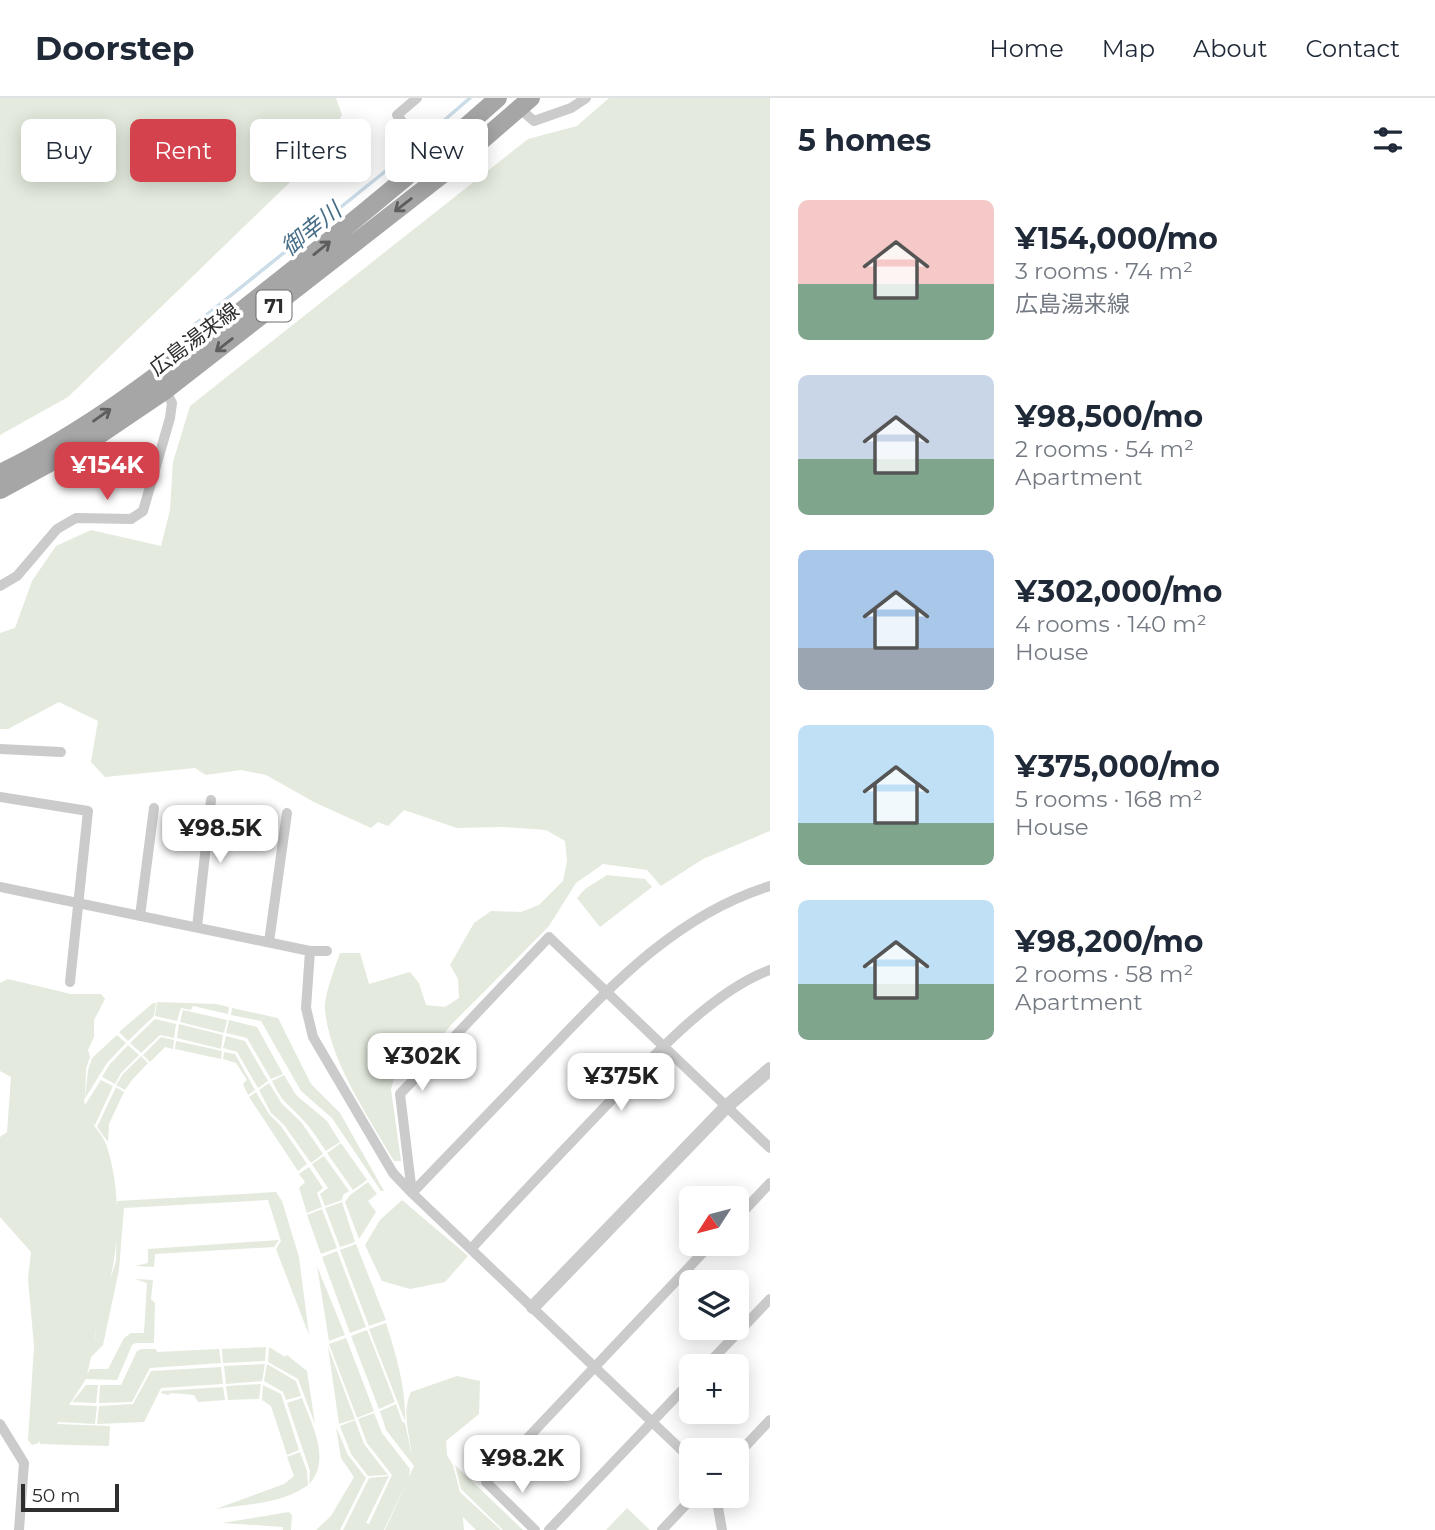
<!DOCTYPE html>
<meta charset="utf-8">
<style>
body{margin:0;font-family:Montserrat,"Noto Sans JP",sans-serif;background:#f2f2f3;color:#1f2937;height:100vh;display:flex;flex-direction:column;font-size:26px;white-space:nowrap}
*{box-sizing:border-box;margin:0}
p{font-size:23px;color:#747a83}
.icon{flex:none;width:38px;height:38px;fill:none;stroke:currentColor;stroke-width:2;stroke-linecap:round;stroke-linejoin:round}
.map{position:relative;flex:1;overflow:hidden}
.drawer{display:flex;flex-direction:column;background:#fff;width:665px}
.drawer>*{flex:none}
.guide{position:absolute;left:21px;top:21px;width:644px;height:63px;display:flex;gap:14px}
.needle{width:46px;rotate:234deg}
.buttons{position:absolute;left:679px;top:1088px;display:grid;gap:14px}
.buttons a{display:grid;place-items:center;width:70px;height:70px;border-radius:10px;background:#fff;box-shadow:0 4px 18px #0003;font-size:35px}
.scale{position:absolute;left:21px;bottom:18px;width:98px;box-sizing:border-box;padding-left:7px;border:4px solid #2e2e2e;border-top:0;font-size:19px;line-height:24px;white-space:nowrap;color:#2e2e2e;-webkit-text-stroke:5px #fff;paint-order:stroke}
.price{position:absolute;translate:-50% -60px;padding:0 16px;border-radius:14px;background:#fff;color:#222;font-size:23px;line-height:46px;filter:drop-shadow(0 2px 4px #0008)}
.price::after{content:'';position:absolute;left:50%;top:42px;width:21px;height:16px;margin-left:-10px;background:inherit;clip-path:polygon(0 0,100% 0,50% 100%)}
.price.active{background:#d3424d;color:#fff}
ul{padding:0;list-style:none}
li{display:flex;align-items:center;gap:21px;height:175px;padding:0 28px}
li span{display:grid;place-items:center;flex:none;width:196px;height:140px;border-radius:10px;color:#555}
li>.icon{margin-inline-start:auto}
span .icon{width:84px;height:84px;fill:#fffc;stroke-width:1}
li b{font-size:30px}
h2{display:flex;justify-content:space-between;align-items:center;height:84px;padding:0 28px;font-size:30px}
.pill{padding:0 24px;border-radius:10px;background:#fff;box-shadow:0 4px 18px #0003;font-size:24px;line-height:63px}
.pill.active{background:#d3424d;color:#fff}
header{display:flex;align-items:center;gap:42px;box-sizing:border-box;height:98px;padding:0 35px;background:#fff;border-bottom:2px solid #e0e1e3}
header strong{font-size:33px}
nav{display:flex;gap:38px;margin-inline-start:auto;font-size:24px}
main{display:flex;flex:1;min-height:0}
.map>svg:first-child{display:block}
</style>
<header>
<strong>Doorstep</strong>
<nav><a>Home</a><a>Map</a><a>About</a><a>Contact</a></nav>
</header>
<main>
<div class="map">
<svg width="770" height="1432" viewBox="0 0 770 1432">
<rect width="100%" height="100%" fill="#fff"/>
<path fill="#e4eadd" d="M0 0H336L342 17 318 57 68 299 0 337Z
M609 0H770V733L703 761 661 788 647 772 603 766 576 785 549 828 451 927 431 951 412 964 394 981 391 991 401 1063H394C368 1018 330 964 325 912 324 897 335 870 340 855H360L369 886 410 874 419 885 426 907 445 909 459 900 458 881 450 867 474 825 491 813 521 814 539 807 563 783 567 763 565 743 546 732 503 729 457 730 404 712 388 728 378 724 371 730 314 704 266 677 241 672 206 677 195 670 105 679 91 664 98 623 59 604 8 631H0V535L15 530 32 483 56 448 91 432 161 448 170 412 173 364 190 308 528 41 577 28Z
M607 777 645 781 652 789 600 829 577 800 585 791Z
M8 881 71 896H101L105 901 94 922V939L88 952 90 959 86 971 85 1001 88 972 92 960 117 937 126 945 107 965 84 1002 85 1007 101 982 113 988 95 1027 93 1026C98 1033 105 1041 107 1049 120 1089 120 1141 110 1182 104 1206 96 1218 95 1244L97 1223 116 1163 117 1103 276 1094 282 1103 299 1159 309 1237 276 1151 281 1143 268 1102 124 1110 119 1172 103 1247 91 1259 87 1277 90 1271H108L124 1240 131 1235H144L147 1185 135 1181 153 1182 151 1201 155 1205 154 1245H136L132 1247 117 1282 86 1281 69 1307 97 1308 95 1326 58 1324 57 1326 110 1328 109 1348 40 1346V1342L39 1345 32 1347 28 1342 34 1248 28 1181 31 1154 0 1119V1039L7 1034 11 979 0 973V885Z
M157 904 216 906 229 909 228 916 193 908 191 912 181 910 177 923 155 918Z
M153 905H156L154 918 128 943 119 934Z
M232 910 278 920 311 986 340 1015 384 1093H381L332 1020 301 993 261 923 231 917Z
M183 912 227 922 224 935 180 924Z
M155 921 176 926 174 940 160 937 141 955 130 945Z
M229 922 257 929 283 976 271 981 247 940 226 935Z
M179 926 223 937 221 951 177 940Z
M226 938 245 943 268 983 258 990 237 954 223 950Z
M161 939 174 942 173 951 165 949 150 964 143 957Z
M176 943 222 953 221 961 175 951Z
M128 947 139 957 121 975 115 986 102 979 110 966Z
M224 954 235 956 255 992 248 997 243 986 247 982 236 965 223 961Z
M141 958 148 965 132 982 125 992 116 987 123 976Z
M284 977 296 997 327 1023 340 1044 326 1053C319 1043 312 1031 303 1022 288 1005 283 1006 272 983Z
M269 985 282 1006 301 1024 323 1056 311 1065 284 1027 271 1015 259 992Z
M116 989 124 994 109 1026 108 1044 97 1029Z
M256 994 269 1016 281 1028 307 1066 298 1073 249 999Z
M341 1045 367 1082 353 1092 327 1055Z
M324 1058 349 1093 343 1097 342 1102 325 1108 320 1096 328 1090 312 1066Z
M309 1069 323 1090 317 1095 322 1109 307 1115 299 1090 305 1084 299 1076Z
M368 1084 377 1096 368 1103 376 1114 359 1141 345 1104 350 1097Z
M402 1102 468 1158 445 1184 410 1191 382 1183 365 1147 380 1122Z
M342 1104 355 1144 340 1149 325 1110Z
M322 1111 337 1150 321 1156 307 1117Z
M279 1142 274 1149 155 1156 154 1169 135 1168 148 1165V1151Z
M356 1146 386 1222 369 1228 340 1152Z
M337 1153 366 1229 350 1235 322 1159Z
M317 1168 345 1237 329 1243Z
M386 1225C396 1257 406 1289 405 1323L369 1231Z
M367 1232 395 1304 379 1311 351 1238Z
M346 1240 374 1313 357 1320 329 1246Z
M266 1249 265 1263 223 1265 222 1251Z
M269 1249 285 1259 287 1257 307 1273 315 1326 298 1281 268 1264Z
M328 1249 355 1321 339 1326Z
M141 1251H156L157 1254 219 1251 221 1265 150 1270 132 1304 99 1305 100 1287H121L137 1253Z
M265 1266 262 1283 226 1286 224 1268Z
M267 1266 296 1283 301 1298 286 1302 283 1294 264 1283Z
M221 1269 223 1286 161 1290 144 1324 97 1326 99 1308 133 1306 151 1273Z
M457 1278 480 1283 479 1316 446 1343 447 1357 453 1367 460 1394 501 1432H476L463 1419 461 1399 464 1432H385L414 1368 386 1332 380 1313 396 1306 402 1323 405 1325 412 1358C410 1337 401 1314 411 1294Z
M261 1286 259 1301 228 1302 226 1288Z
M86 1287H98L96 1305 72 1304Z
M263 1287 281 1296 299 1352 287 1357 271 1308 262 1302Z
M223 1289 225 1302 198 1304 194 1297 171 1295 168 1297 161 1295 162 1293Z
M302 1300C311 1325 332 1362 309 1386L310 1373 287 1305Z
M374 1315 382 1335 410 1371 409 1379 384 1432H343L369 1380 389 1378 366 1425 369 1426 392 1377 367 1345 358 1321Z
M355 1322 364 1346 388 1377 368 1378 351 1356 340 1328Z
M336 1329 348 1357 366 1380 340 1432H316L331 1418 354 1379 341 1360Z
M300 1354 307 1373 308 1387C282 1406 247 1406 216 1411L284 1386 294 1378 287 1359Z
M455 1367 523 1432H503L461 1391Z
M627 1410 650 1432H606Z
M289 1414 292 1417 291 1432H283V1429L222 1425Z"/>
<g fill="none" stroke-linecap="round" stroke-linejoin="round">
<path stroke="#cbdde8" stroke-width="3.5" d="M184 235 382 76 470 0"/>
<path stroke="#cbcbcb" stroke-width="10" d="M417 0 397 17 442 77
M519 10 534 23 571 10 586 0
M0 488 17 478 57 431 76 420 131 421 143 413 170 320 172 305 164 289
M0 651 61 654
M0 699 88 713 70 884
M0 789 310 853H327
M140 818 154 710
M197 829 211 702
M269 844 287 715
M310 853 306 910 313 939 393 1075 412 1095C455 1050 499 1005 542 960 609 890 675 817 770 788
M737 1120 770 1085
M471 1151C513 1105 556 1060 599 1015 643 969 710 893 770 872
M705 1269 770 1201
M0 1326 24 1365 19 1432
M737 1357 770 1322
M691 1361 412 1095 400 996 549 839 770 1050
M716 1398 722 1432
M535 1432 486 1384 711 1146
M549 1432 691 1283
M662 1432 694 1398"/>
<path stroke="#cbcbcb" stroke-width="14" d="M533 1209 726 1009 770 971"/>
<path stroke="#a6a6a6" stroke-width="18" d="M0 375C87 333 161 275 237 216 326 146 414 75 498 0
M0 392 92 342 166 292 442 77 531 0"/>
</g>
<defs><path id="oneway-shaft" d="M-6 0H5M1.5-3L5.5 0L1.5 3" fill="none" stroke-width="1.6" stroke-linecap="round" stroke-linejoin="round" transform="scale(1.75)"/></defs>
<g stroke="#5e5e5e">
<use href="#oneway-shaft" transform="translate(403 107) rotate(142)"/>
<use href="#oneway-shaft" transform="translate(322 150) rotate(-39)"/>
<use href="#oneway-shaft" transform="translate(224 247) rotate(142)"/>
<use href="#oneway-shaft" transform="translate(102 317) rotate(-35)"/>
</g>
<g text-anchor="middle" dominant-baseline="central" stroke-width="7" stroke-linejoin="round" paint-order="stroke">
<rect fill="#fff" stroke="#6d6d6d" stroke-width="2" x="256.5" y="192.5" width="35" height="31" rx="5"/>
<g font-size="19" font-weight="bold" fill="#2e2e2e">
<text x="274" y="208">71</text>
</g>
<g font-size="21" fill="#2e2e2e" stroke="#fff">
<text transform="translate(194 241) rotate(-37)">広島湯来線</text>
</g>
<g font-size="23" font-style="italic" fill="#456d87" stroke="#fff">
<text transform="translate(311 131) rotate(-39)">御幸川</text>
</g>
</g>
</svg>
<div class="buttons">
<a><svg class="needle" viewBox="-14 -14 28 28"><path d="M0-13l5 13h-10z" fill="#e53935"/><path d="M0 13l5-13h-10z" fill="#747a83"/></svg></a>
<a><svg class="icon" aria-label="layers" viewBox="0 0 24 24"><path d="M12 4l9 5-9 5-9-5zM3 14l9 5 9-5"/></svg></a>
<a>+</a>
<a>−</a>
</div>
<div class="scale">50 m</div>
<b class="price active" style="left:107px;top:404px">¥154K</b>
<b class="price" style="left:220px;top:767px">¥98.5K</b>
<b class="price" style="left:422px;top:995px">¥302K</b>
<b class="price" style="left:621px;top:1015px">¥375K</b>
<b class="price" style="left:522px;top:1397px">¥98.2K</b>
<div class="guide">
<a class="pill">Buy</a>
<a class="pill active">Rent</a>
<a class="pill">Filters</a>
<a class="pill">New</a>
</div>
</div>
<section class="drawer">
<h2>5 homes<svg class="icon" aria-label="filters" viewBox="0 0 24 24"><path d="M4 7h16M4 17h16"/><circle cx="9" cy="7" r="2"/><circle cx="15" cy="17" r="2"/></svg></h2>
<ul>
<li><span style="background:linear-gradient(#f6c9c9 60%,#7fa58c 0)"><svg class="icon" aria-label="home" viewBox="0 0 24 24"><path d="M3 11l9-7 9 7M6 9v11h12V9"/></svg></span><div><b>¥154,000/mo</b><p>3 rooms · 74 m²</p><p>広島湯来線</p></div></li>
<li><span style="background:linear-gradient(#c9d6e8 60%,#7fa58c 0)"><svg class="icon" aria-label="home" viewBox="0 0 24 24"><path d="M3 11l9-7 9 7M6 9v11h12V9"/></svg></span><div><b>¥98,500/mo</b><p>2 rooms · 54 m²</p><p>Apartment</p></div></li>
<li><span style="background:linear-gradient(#a9c7e8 70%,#9aa5b1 0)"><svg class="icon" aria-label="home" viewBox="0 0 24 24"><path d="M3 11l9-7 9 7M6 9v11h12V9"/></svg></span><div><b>¥302,000/mo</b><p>4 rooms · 140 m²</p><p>House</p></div></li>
<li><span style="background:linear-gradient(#bfe0f5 70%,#7fa58c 0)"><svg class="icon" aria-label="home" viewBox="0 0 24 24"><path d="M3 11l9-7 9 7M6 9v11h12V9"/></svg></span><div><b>¥375,000/mo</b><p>5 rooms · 168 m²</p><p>House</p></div></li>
<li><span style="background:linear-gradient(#bfe0f5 60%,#7fa58c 0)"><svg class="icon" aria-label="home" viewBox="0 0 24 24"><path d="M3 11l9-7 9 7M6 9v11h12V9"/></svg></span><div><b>¥98,200/mo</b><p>2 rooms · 58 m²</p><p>Apartment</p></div></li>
</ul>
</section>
</main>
